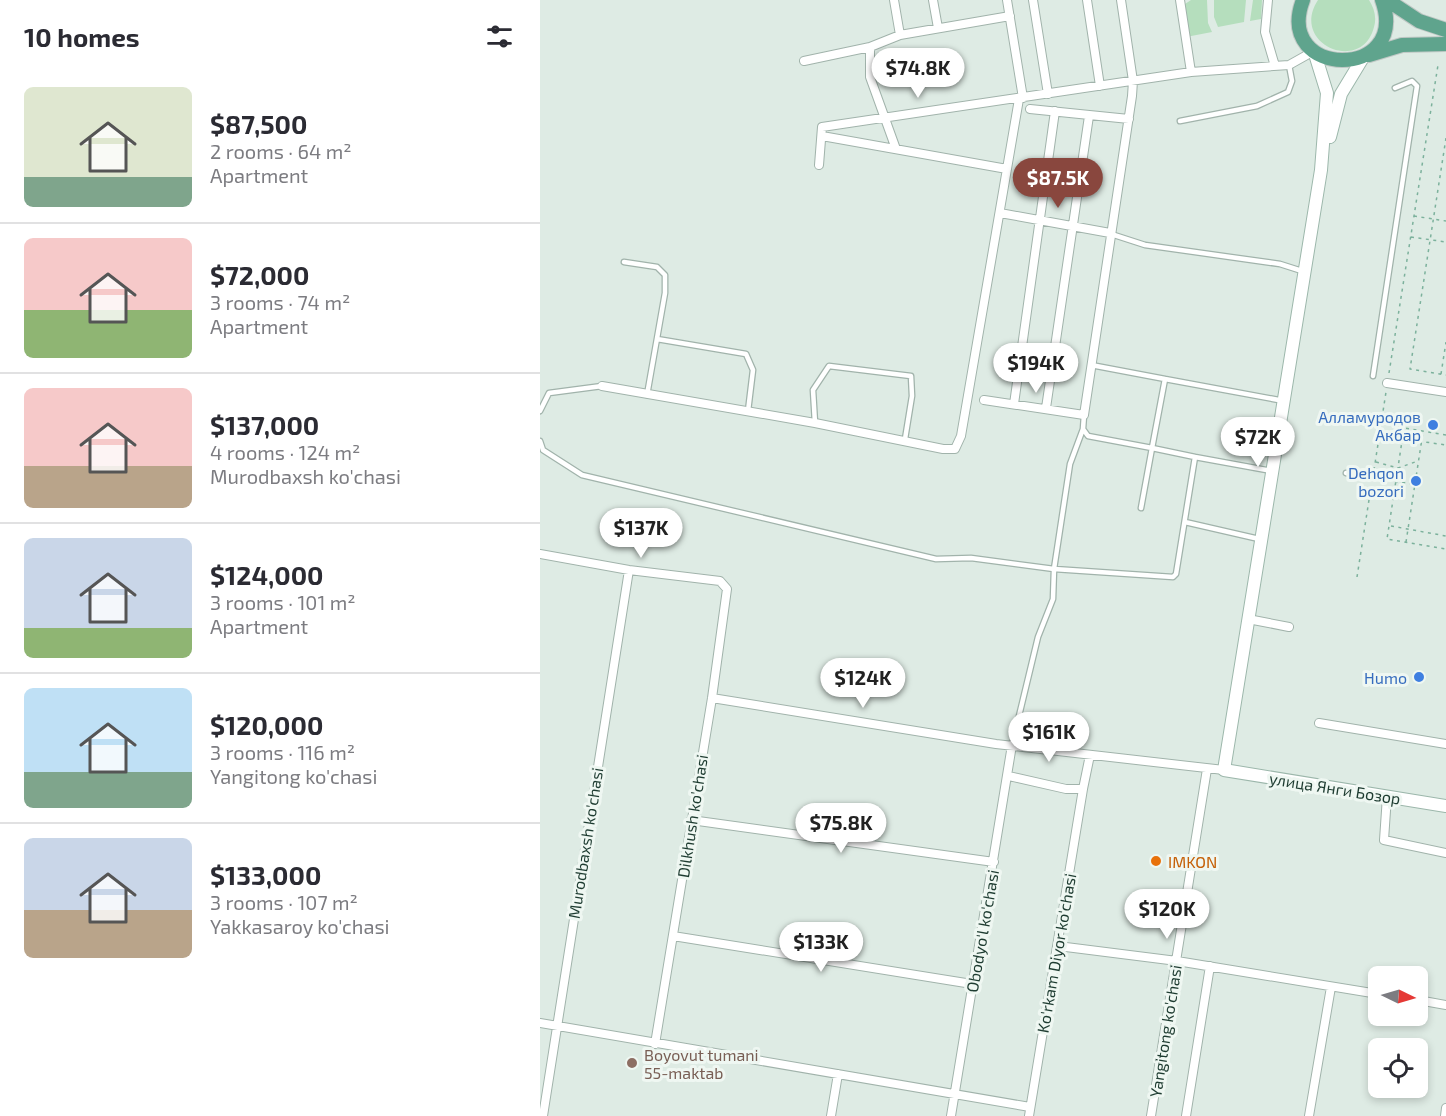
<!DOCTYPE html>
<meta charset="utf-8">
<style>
body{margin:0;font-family:"Exo 2",sans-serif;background:#f7f7f7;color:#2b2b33;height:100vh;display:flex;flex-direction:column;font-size:22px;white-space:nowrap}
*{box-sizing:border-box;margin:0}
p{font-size:20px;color:#7c7c81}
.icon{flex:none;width:33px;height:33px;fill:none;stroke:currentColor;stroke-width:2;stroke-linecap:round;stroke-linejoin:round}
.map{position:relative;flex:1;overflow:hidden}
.drawer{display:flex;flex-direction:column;background:#fff;width:540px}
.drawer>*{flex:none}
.needle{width:39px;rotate:95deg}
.fabs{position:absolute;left:828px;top:966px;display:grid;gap:12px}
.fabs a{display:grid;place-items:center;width:60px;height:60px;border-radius:9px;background:#fff;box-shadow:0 3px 9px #0003;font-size:30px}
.price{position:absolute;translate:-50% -51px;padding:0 14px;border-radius:21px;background:#fff;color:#222;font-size:20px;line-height:39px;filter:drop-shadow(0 2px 3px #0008)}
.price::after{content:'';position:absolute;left:50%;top:36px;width:18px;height:14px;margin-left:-9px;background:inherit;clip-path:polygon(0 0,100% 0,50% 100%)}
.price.on{background:#89473e;color:#fff}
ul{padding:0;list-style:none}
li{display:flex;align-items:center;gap:18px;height:150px;padding:0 24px}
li+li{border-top:2px solid #e1e1e2}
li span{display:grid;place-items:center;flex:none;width:168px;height:120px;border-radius:9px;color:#555}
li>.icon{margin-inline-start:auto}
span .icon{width:72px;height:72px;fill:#fffc;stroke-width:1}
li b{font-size:26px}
h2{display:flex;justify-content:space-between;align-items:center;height:72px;padding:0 24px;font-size:26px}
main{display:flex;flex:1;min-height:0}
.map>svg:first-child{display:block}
</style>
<main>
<section class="drawer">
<h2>10 homes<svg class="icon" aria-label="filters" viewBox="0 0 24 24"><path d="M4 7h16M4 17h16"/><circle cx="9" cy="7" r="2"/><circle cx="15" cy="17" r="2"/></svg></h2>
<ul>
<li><span style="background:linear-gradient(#dfe7d0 75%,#7fa58c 0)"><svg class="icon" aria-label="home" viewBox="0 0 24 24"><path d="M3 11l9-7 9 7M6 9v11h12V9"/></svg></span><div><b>$87,500</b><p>2 rooms · 64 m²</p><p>Apartment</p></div></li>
<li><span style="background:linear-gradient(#f6c9c9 60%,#8fb573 0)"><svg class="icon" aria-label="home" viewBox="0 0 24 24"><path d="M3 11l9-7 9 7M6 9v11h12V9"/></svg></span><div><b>$72,000</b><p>3 rooms · 74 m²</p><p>Apartment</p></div></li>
<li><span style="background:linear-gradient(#f6c9c9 65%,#b9a48a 0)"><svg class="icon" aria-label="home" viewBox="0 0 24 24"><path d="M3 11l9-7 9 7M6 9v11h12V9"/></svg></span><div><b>$137,000</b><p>4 rooms · 124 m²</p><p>Murodbaxsh ko'chasi</p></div></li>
<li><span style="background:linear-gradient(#c9d6e8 75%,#8fb573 0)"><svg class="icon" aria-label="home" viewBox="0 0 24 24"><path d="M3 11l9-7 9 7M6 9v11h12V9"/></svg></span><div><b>$124,000</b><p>3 rooms · 101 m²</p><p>Apartment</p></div></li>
<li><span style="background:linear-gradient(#bfe0f5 70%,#7fa58c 0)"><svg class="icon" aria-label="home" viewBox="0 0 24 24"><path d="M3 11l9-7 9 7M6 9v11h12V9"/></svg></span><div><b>$120,000</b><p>3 rooms · 116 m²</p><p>Yangitong ko'chasi</p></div></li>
<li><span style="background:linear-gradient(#c9d6e8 60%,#b9a48a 0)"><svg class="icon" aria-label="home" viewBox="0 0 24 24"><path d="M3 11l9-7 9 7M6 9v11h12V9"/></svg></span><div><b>$133,000</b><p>3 rooms · 107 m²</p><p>Yakkasaroy ko'chasi</p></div></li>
</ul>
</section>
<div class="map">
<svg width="906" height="1116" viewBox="0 0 906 1116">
<rect width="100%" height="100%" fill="#deebe4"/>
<path fill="#b5debd" d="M651 0H667L668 23 672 32 646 37 642 6Z
M674 0H706L704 22 678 27 674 17Z
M713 0H722L721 19 710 21Z
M778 0H829C834 8 837 17 834 27 822 75 749 44 778 0Z"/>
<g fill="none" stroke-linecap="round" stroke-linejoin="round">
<defs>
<path id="lane" d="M640 121 717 106 748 92 752 81 749 65
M571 234 605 245 740 264 762 271
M84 262 117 267 125 275V293L107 395
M117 339 206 354 213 370 208 411
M551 365 625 379
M833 376 877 86 872 81 855 88
M0 411 9 393 62 386
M544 415 543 429 548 436 612 448 601 508
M275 423 273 390 289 366 371 376 372 396 365 439
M543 429 530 464 514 569 633 577 636 574 655 457 612 448 625 379 744 401
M0 441 3 450 42 475 396 559 431 558 514 569 513 599 498 637 472 745
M655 457 732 471
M806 473 833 478
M645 522 719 539"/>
<path id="street" d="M354 0 360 35
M393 0 398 28
M467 0 483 98
M493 0 508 94
M547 0 560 86
M640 0 651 72
M728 0 725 32 735 66
M264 61 330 47
M490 109 589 119
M282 136 467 169
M356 149 330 77V47L360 35 470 16
M279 165 282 127 651 72 749 65 774 51
M460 213 570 233
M847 383 906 392
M62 386 275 423 403 449H415L421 436 479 99
M444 400 544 415 592 96 593 81 581 0
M474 404 515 111
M506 408 549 116
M0 554 89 570 180 581 187 589 172 698 115 1044
M708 619 749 627
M172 698 456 744 684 770
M779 723 906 744
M469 776 526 789H543L550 755
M847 796 844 840 906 853
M151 820 454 862
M133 936 432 984
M518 946 637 961 838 994
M878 1000 906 1005
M0 1023 490 1107
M3 1116 89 570
M291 1116 298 1074
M411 1116 472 745
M489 1116 543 789
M611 1116 667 769
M646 1116 670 966
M769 1116 791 987
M905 1116 906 1108"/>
<path id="secondary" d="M774 51 787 93 781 170 684 770 906 806
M790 137 801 94 824 56"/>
<path id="primary" d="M763 0C733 79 871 81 842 0
M847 0 879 21 906 30
M829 55 862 45 906 44"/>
</defs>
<use href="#lane" stroke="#a1b3ab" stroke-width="7"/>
<use href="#street" stroke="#a1b3ab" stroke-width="10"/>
<use href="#secondary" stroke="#9cb7ab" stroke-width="14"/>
<use href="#primary" stroke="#c0c8c5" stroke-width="16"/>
<path stroke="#7cb19c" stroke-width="1.5" stroke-dasharray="3 4.5" stroke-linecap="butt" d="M906 138 870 369 906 375
M874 216 906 221
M871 237 906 242
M849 373 898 65
M901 374 906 342
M906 435 864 428 847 539 906 549
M864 439 906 445
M836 462 858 468 878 461
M834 470 846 392
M840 479 873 484
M831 493 853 494
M851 526 906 536
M866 542 883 432
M817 577 831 487"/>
<use href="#lane" stroke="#fff" stroke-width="4.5"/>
<use href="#street" stroke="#fff" stroke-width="8"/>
<use href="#secondary" stroke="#fff" stroke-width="12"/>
<use href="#primary" stroke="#5fa48d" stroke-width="14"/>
</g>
<g fill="#3f7fe0" stroke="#eff7f2" stroke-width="2">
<circle cx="893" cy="425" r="6"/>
<circle cx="876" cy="481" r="6"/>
<circle cx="879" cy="677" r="6"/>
</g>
<circle fill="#e8710a" stroke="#eff7f2" stroke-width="2" cx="616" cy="861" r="6"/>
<circle fill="#8d6e63" stroke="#eff7f2" stroke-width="2" cx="92" cy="1063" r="6"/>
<g text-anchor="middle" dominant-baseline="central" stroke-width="6" stroke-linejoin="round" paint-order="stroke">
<g font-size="16" fill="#366cbe" stroke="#eff7f2" text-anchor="end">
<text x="881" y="416">Алламуродов<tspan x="881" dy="18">Акбар</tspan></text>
<text x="864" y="472">Dehqon<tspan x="864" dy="18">bozori</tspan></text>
<text x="867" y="677">Humo</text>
</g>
<g font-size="16" fill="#1e3c31" stroke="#eff7f2">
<text transform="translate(795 788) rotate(9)">улица Янги Бозор</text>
<text transform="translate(152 816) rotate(-81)">Dilkhush ko'chasi</text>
<text transform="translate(45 843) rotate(-81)">Murodbaxsh ko'chasi</text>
<text transform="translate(442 931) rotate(-80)">Obodyo'l ko'chasi</text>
<text transform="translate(516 953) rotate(-80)">Ko'rkam Diyor ko'chasi</text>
<text transform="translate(625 1031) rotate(-81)">Yangitong ko'chasi</text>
</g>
<g font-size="16" fill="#c56008" stroke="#eff7f2" text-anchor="start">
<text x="628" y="861">IMKON</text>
</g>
<g font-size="16" fill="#785e54" stroke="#eff7f2" text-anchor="start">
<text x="104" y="1054">Boyovut tumani<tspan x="104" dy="18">55-maktab</tspan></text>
</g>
</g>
</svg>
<div class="fabs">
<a><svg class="needle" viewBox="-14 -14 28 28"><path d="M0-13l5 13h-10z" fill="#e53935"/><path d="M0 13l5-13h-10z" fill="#7c7c81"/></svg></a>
<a><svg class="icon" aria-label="locate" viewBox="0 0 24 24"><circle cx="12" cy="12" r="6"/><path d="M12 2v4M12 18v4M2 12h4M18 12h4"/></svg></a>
</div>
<b class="price" style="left:378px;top:99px">$74.8K</b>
<b class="price on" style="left:518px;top:209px">$87.5K</b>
<b class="price" style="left:496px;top:394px">$194K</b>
<b class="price" style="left:718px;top:468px">$72K</b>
<b class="price" style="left:101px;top:559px">$137K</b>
<b class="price" style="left:323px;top:709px">$124K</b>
<b class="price" style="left:509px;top:763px">$161K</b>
<b class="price" style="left:301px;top:854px">$75.8K</b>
<b class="price" style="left:627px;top:940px">$120K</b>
<b class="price" style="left:281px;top:973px">$133K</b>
</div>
</main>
